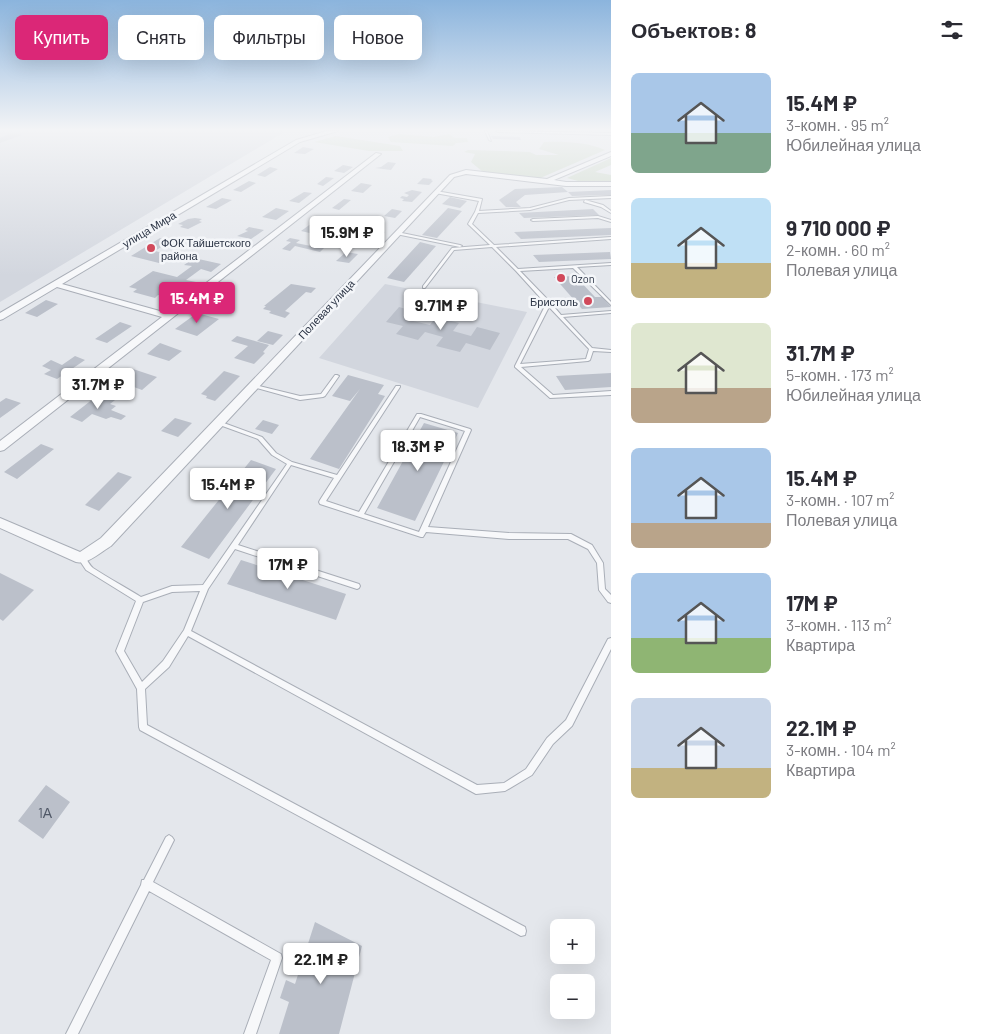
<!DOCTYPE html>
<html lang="ru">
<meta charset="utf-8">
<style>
body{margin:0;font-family:Barlow,sans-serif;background:#f7f7f7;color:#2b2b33;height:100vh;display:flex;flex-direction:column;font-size:19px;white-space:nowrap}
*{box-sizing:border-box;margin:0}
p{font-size:16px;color:#7c7c81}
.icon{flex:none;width:28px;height:28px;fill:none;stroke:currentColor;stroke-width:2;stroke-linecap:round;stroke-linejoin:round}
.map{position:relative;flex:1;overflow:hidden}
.sheet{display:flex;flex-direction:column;background:#fff;width:375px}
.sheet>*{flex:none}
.guide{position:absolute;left:15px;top:15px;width:475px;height:45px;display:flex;gap:10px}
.tools{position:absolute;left:550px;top:919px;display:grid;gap:10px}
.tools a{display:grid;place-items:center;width:45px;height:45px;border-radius:8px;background:#fff;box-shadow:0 5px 20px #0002;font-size:25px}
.price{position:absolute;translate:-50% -42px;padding:0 11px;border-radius:5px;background:#fff;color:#222;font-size:16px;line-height:32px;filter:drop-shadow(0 1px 2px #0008)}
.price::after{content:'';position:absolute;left:50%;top:30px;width:15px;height:11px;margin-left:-8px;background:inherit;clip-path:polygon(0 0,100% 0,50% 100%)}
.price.on{background:#db2777;color:#fff}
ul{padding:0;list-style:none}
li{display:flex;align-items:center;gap:15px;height:125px;padding:0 20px}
li span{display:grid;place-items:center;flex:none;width:140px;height:100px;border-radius:8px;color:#555}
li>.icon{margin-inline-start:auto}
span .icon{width:60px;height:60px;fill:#fffc;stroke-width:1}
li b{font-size:21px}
h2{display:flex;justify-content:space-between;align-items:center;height:60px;padding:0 20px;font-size:21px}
.chip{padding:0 18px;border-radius:8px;background:#fff;box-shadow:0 5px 20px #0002;font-size:18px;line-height:45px}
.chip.on{background:#db2777;color:#fff}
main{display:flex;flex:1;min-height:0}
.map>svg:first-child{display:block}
</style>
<main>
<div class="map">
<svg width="611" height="1034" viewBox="0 0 611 1034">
<rect width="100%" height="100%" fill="#e4e7ec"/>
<path fill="#d2d6de" d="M0 131H286L0 302Z
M385 284 527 312 478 408 319 358Z"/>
<path fill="#c9d6c5" d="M399 134 434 137 449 134 455 138H467L468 142 456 143 453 146 391 142 388 137Z
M336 136 400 146 403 151H369L314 142Z
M544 142C564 141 587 142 605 150L538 179 483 172 471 162 475 154 464 152 468 150 530 152 536 155H559L539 149Z
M611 158V165L595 172 611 175V181H578L567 178Z"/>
<path fill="#bbc0ca" d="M12 133 22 135 0 143V138Z
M491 136 520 137 521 140 493 139Z
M303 147 314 149 305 154 294 153Z
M388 162 396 163 391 170 375 168 381 167Z
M343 165 353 167 344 173 334 171Z
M270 167 278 169 265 177 257 175Z
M326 177 334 178 323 186 317 184Z
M423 178 432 179 431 180 433 181 429 185 417 184Z
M249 181 256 183 241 192 233 190Z
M361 183 372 185 363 193 351 191Z
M562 187 568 192 525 195 516 202 521 207H506L499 200 515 189Z
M412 190 422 192 412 202 402 201 404 199 400 198 402 196 407 197 409 195 404 193Z
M611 190V195L572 196 568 192Z
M304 192 312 193 299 203 289 201Z
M450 197 467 201 460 208 442 204Z
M222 198 232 200 216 209 206 207Z
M344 199 351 200 339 210 332 208Z
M276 208 289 211 276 220 262 217Z
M448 208 462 211 437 238 422 235Z
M392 209 402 211 395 218 384 216Z
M593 209 599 215 524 218 519 213Z
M195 218 202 219 199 221 202 222 188 229 180 227 183 225 178 224 188 219Z
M319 218 335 221 318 235 301 231Z
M249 227 264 230 251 239 237 236 248 231 245 230Z
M611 228V235L521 239 514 232Z
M368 229H372L385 232 376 241 372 242 354 239 361 233 368 234 370 233 365 232Z
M160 238 176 242 170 245 166 244 155 251 171 255 159 263 131 256Z
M290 238 300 240 296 243 316 247 322 242 329 243 320 252 295 246 290 251 282 249 291 242 286 241Z
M420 242 436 246 404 282 387 278Z
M346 252 358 254 349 263 336 261Z
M610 252 611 259 539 262 533 255Z
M194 258 221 264 211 272 201 269 186 280 196 282 173 299 158 295 155 298 133 292 137 289 129 287 153 271 177 277 192 266 184 265Z
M575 276 595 297H602L611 307 582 309 554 277Z
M291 284 316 288 311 293 306 292 285 311 290 313 285 318 269 313 271 311 263 309 266 306H264Z
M46 300 58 304 37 317 25 313Z
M399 307 420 313 413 321 430 325 436 317 459 323 453 331 471 336 477 327 500 333 490 350 466 343 460 352 436 346 443 337 425 332 418 340 396 334 403 326 386 322Z
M197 313 219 319 197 336 175 329Z
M120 322 132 326 107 343 95 339Z
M268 331 283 335 273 345 257 341Z
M237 336 269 345 263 352 265 353 254 364 234 358 248 346 231 341Z
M160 343 182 351 169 361 147 354Z
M75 356 85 360 57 379 44 374 51 370 42 366 51 360 62 365Z
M133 369 157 377 142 390 118 381Z
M224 371 240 376 215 401 206 398 207 396 201 394Z
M611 373V387L565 390 556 376Z
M348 375 384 385 378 394 385 396 339 469 310 459 360 389 350 401 332 396Z
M98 395 115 400 110 404 116 406 111 410 126 416 121 420 111 417 106 419 92 414 82 422 70 417Z
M6 398 21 403 0 418V402Z
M175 418 192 423 178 437 161 431Z
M263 420 279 425 272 434 255 429Z
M424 423 458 433 415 521 377 508Z
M41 444 54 449 17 479 4 472Z
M251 460 276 469 209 559 181 547Z
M118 472 132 477 99 511 85 505Z
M241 560 346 594 336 620 227 584Z
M0 573 34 590 3 621 0 619Z
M46 785 70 802 43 839 18 821Z
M315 922 362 946 339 1034H279L289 1002 280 998 286 980 295 984Z"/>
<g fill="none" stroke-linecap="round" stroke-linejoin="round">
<defs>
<path id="lane" d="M485 131H487L491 141 489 140Z
M436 191 482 199 479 211 530 208 569 198 611 196V198L569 200 530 210 478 213 472 224 494 245 611 237V239L496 247 518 269 611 263V265L577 267 611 302V305L573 268 520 271 550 302 561 315 611 311V313L563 317 592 348 611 350V352L593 351 590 360 588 361 521 367 553 395 611 391V395L550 398 515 367V366L546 304 516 271 492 247 454 250 425 288H423V286L452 248 490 245 468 224 475 212 479 201 435 193ZM549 307 589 349 586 359 520 364Z
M585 200 603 205 611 211V213L601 207 584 202Z
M598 216 611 220V222L598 218 533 221 531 220 533 219Z
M397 232 460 245 462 246 460 247 396 234V232Z
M335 375H337L339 376 325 396 323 397 300 400 253 387V386L255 385 300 396 321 394Z
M396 386H400V387L326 501 359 512 417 414H421L470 429 471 430 428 527 509 533 571 534 592 545 603 563 605 589 611 595V603L608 602 599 590 597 563 588 549 568 539H509L426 532 423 537H421L320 504 319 502 320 500 334 478 291 465 238 545 359 584 360 586 359 588 357 589 235 549 208 589 191 631 477 785 504 783 526 769 547 738 566 720 608 639 611 638V649L572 726 553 744 532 775 505 791 476 794 188 636 169 667 145 689 147 725 525 927 526 931 525 935 521 936 140 730 139 727 137 689 116 651 136 601 86 570 78 558 79 556C87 555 87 563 93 568 108 578 125 587 141 597L172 586 203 585 287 464 272 455 258 439 217 424V422H221L262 437 276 453 292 462 337 475ZM420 417 465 431 419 532 364 514ZM200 591 184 630 163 661 142 682 124 651 143 602 172 592Z
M169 835 172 837 174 840 153 882 281 954 282 958 256 1034H244L271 960 149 891 78 1034H66L141 885 142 880H144L166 837Z"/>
<path id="street" d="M327 131H338L300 142 62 284 167 313 376 153 381 154 4 450 0 451V441L162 317 57 287 3 319 0 320V313L296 140Z
M496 131 611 133V135L498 132Z
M611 152V156L554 180 566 182H611V186H566L466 174 454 177 111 546C101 552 87 565 76 562L0 528V518L80 552 101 538 450 175 466 170 547 179Z"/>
</defs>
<use href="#lane" stroke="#a9aeb7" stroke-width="2"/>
<use href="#street" stroke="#a9aeb7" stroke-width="2"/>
<use href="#lane" fill="#f7f8fa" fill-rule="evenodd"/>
<use href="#street" fill="#f7f8fa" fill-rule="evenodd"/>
</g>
<linearGradient id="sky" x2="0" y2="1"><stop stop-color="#8bb4dd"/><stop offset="0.47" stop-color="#f3f4f6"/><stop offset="1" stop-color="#f3f4f6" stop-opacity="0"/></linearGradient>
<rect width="611" height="276" fill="url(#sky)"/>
<g fill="#d1495b" stroke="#f4f6f9" stroke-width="2">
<circle cx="151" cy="248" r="5"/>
<circle cx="561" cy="278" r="5"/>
<circle cx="588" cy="301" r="5"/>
</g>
<g text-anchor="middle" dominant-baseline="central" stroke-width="5" stroke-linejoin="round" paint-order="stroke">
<g font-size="11" fill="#2b3445" stroke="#f4f6f9">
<text transform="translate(149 229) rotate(-31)">улица Мира</text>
<text transform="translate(326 309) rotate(-47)">Полевая улица</text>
</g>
<g font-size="11" fill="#2b3445" stroke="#f4f6f9" text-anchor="start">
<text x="161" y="242">ФОК Тайшетского<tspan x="161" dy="13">района</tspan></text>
<text x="571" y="278">Ozon</text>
<text x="578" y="301" text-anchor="end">Бристоль</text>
</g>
<g font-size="14" fill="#4f5766">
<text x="45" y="812">1А</text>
</g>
</g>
</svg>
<div class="tools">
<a>+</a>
<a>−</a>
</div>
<b class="price" style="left:347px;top:258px">15.9M ₽</b>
<b class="price on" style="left:197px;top:324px">15.4M ₽</b>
<b class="price" style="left:441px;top:331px">9.71M ₽</b>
<b class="price" style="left:98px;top:410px">31.7M ₽</b>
<b class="price" style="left:418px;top:472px">18.3M ₽</b>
<b class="price" style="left:228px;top:510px">15.4M ₽</b>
<b class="price" style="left:288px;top:590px">17M ₽</b>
<b class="price" style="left:321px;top:985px">22.1M ₽</b>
<div class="guide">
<a class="chip on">Купить</a>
<a class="chip">Снять</a>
<a class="chip">Фильтры</a>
<a class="chip">Новое</a>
</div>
</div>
<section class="sheet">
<h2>Объектов: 8<svg class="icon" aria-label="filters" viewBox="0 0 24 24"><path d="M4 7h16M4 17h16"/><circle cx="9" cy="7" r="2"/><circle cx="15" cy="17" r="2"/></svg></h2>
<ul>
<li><span style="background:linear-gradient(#a9c7e8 60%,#7fa58c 0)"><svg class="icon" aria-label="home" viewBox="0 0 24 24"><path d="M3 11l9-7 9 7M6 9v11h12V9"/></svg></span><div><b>15.4M ₽</b><p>3-комн. · 95 m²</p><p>Юбилейная улица</p></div></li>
<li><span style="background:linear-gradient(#bfe0f5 65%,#c2b280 0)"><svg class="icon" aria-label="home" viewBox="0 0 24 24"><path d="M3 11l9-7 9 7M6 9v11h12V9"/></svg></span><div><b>9 710 000 ₽</b><p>2-комн. · 60 m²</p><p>Полевая улица</p></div></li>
<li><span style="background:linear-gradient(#dfe7d0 65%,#b9a48a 0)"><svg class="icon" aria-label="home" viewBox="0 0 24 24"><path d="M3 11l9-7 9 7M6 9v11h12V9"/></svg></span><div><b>31.7M ₽</b><p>5-комн. · 173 m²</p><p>Юбилейная улица</p></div></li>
<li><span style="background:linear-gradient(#a9c7e8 75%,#b9a48a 0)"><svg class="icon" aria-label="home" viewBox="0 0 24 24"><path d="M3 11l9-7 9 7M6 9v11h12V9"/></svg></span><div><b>15.4M ₽</b><p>3-комн. · 107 m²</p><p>Полевая улица</p></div></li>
<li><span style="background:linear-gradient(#a9c7e8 65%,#8fb573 0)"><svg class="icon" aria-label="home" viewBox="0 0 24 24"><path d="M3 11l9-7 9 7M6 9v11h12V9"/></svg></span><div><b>17M ₽</b><p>3-комн. · 113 m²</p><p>Квартира</p></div></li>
<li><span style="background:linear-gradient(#c9d6e8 70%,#c2b280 0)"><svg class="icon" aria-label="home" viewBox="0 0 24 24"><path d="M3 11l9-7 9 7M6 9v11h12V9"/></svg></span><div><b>22.1M ₽</b><p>3-комн. · 104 m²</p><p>Квартира</p></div></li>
</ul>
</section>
</main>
